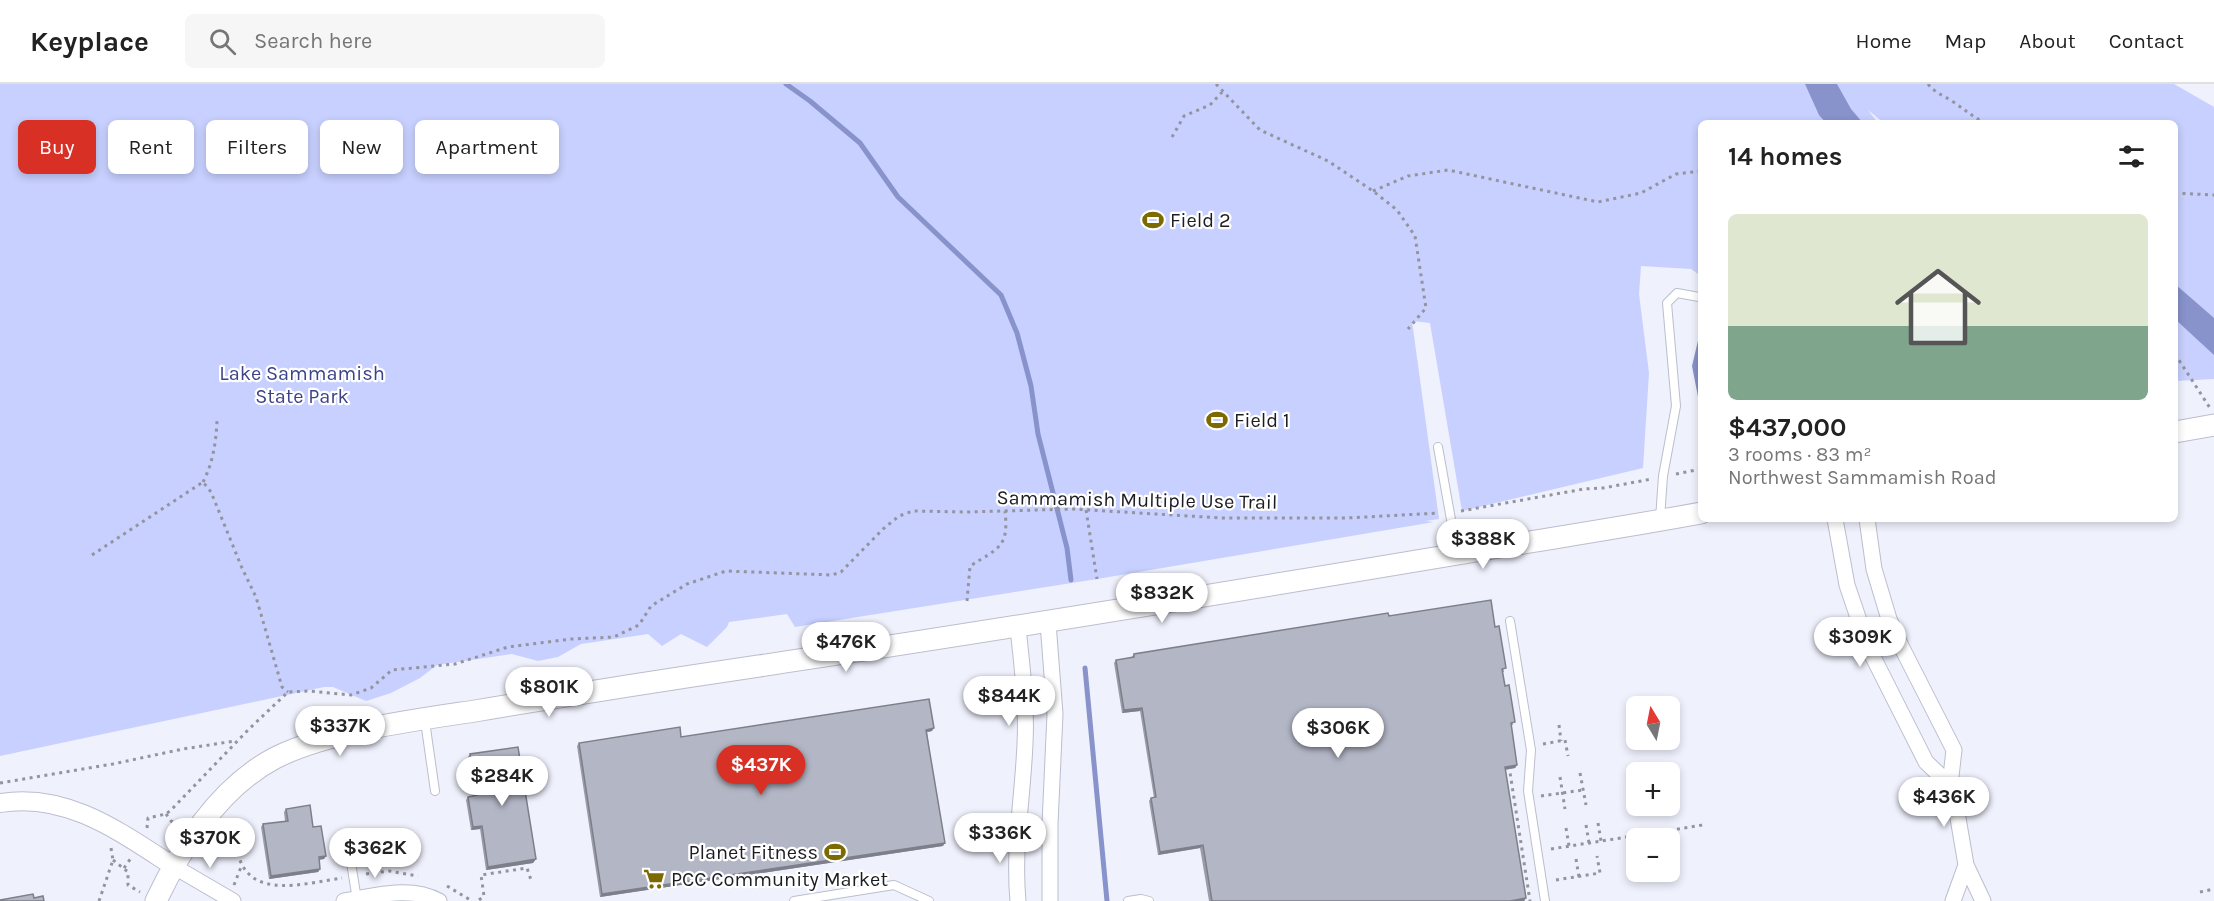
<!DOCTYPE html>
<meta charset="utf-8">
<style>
body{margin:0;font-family:Karla,sans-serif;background:#f6f6f6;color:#222;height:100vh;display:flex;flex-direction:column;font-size:22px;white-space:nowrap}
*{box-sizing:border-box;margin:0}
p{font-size:20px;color:#767676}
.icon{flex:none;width:33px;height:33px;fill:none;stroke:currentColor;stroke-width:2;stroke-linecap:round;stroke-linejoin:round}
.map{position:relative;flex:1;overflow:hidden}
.details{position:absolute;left:1698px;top:36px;width:480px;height:402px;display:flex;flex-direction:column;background:#fff;border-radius:9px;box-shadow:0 3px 9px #0003}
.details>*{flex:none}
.hud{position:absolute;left:18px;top:36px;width:570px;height:54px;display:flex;gap:12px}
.needle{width:39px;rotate:350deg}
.tools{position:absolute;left:1626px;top:612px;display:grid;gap:12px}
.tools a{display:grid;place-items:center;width:54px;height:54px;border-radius:9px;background:#fff;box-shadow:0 3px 9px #0003;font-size:30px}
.price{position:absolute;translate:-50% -51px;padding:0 14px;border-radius:21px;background:#fff;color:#222;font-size:20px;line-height:39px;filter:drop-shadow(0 2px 3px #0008)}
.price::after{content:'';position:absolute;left:50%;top:36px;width:18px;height:14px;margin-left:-9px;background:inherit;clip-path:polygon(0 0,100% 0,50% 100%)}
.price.active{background:#d93025;color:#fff}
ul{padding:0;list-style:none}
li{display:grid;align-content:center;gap:12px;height:318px;padding:0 30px}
li span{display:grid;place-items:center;height:186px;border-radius:9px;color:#555}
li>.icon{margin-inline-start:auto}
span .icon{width:108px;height:108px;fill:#fffc;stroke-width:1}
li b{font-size:26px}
h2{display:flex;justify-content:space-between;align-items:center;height:72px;padding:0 30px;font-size:26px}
.chip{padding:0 21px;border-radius:9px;background:#fff;box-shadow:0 3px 9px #0003;font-size:21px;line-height:54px}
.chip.active{background:#d93025;color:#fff}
header{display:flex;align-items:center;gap:36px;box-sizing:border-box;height:84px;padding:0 30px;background:#fff;border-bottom:2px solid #e0e0e0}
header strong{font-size:28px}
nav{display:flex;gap:33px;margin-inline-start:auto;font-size:21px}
.search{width:420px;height:54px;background:#f6f6f6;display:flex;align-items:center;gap:15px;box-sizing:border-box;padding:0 21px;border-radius:9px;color:#767676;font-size:22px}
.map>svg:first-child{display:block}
</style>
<header>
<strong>Keyplace</strong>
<div class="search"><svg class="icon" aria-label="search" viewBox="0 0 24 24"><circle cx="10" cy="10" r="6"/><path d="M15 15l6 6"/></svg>Search here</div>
<nav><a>Home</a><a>Map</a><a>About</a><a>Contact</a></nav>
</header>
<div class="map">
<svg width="2214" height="817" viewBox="0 0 2214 817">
<rect width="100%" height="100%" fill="#eff1fd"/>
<path fill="#c7d0fe" d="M0 0H2174L2214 23V254L2175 214V39H1884L1868 26 1878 39H1701V192L1691 185 1641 182 1639 210 1649 289 1643 384 1462 427 1430 239 1412 237 1439 435 1425 437 1434 438 1097 495 795 543 787 530 729 538 727 543 707 563 681 550 662 562 648 550 581 560 558 573 538 577 512 570 437 581 420 594 391 609 366 617 333 603H324L0 672Z
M2175 227 2214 263V295L2175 297Z"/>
<path fill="#8892cb" d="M1805 0H1837L1851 25 1863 39H1826L1819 31Z
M2175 200 2214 234V271L2175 235Z
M1701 244V328L1692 282Z"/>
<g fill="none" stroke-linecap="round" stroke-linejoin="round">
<path stroke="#8892cb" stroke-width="5" d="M786 0 810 17 860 59 898 113 1001 211 1017 249 1031 302 1038 350 1067 464 1071 496
M1085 584 1107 817"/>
<defs>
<path id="service" d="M1438 363 1457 469
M1660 435 1663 392 1676 322 1667 219 1677 209 1699 213
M1510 537 1531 666 1528 707 1545 817
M425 637 435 707
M349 766 357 816
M794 817 894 801 929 817
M1128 817 1141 815 1149 817"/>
<path id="minor" d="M1835 435 1847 501 1868 563 1926 678 1950 701
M1867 435 1874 485 1889 535 1901 562 1954 666 1950 701 1958 734 1966 781 1983 817
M1048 539 1055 630 1050 740V817
M173 782 233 817
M344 817C375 812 410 801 439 817
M1018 817C1013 765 1023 712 1025 659 1027 621 1022 582 1018 544
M1953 817 1966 781"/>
<path id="tertiary" d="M0 719C67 708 120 748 173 782"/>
<path id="secondary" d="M2175 348 2214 341
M156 817C182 762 220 703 275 674 329 647 415 636 475 627 569 611 664 596 759 582 993 547 1225 509 1458 470 1539 456 1620 444 1701 429"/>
</defs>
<use href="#service" stroke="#bbbecd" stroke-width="10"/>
<use href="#minor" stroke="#bbbecd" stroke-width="17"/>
<use href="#tertiary" stroke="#bbbecd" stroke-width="20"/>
<use href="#secondary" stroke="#bbbecd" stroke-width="23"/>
<path stroke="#93949d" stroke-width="3" stroke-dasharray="3 4.5" stroke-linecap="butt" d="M1216 0 1260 46 1328 77 1373 107 1397 126 1415 152 1426 224 1408 245
M1928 0C1935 9 1943 11 1952 17 1964 25 1973 33 1985 39
M1172 53 1184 32 1210 21 1223 7
M1373 107 1408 92 1448 86 1598 118 1641 109 1676 90 1701 87
M2175 109 2214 111
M2175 270 2210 324
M1676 390 1701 385
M203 398C213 379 216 358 217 337
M1086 426 1097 495
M1461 427 1584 405 1603 404 1652 395
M92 471 203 398 211 408 242 484 256 513 282 603 288 608
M967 517 970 482C999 464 1009 463 1005 427
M1559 641 1561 657
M1543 660 1565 656 1568 672
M1509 682 1530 817
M1580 689 1586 721
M1560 693 1565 725
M0 699 113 680 183 665 235 657
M1541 712 1583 706
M166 730 171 737 178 740
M1598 739 1601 757
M1586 741 1589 759
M147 744 148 734 166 730 172 725 248 646 288 608 309 607 351 611 371 604 392 586 455 580 508 563 571 555 614 553 639 541 651 522 687 500 726 487 832 491 841 488 883 445 899 432 913 427 967 428 1073 425 1222 434H1347L1439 429
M1566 744 1569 762
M210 757 238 770C250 817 305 799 342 794
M1551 765 1703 741
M1576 775 1579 793
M113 776 128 788V801L140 808
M124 784 131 774
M366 790 389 787 418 792
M1556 796 1600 789 1597 772
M234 801 241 783
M447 802 472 817
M2200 808 2214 805
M479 816 484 812 481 791 527 784 531 796
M99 817 113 776 111 764"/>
<use href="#service" stroke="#fff" stroke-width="8"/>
<use href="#minor" stroke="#fff" stroke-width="15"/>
<use href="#tertiary" stroke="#fff" stroke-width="18"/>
<use href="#secondary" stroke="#fff" stroke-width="21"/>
</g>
<path fill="#9a9da9" d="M1389 532 1495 543 1504 588H1502L1513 641H1511L1517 681 1515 684 1505 686 1526 814 1524 817H1209L1200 764 1158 771 1149 717 1151 714H1154L1140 627 1122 629 1114 579 1116 576 1131 574 1134 570Z
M932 647 927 648 943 762 600 813 577 662 579 659Z
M470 670 536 775 533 779 486 786 480 745 471 746 466 716 468 713 474 712 468 673Z
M286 725 313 743 326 772 324 775 319 776 320 785 318 788 269 795 261 743 263 740 285 737 284 728Z"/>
<path fill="#7d7f8a" d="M1142 624 1140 627 1122 629 1124 626Z
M934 644 932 647 924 649 926 646Z
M1517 681 1515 684 1502 686 1505 683Z
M482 742 480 745 471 746 473 743Z
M945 759 943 762 600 813 602 810Z
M1203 761 1200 764 1158 771 1160 768Z
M326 772 324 775 316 776 319 773Z
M536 775 533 779 486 786 488 783Z
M320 785 318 788 269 795 271 792Z
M1526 814 1524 817H1510Z"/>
<path fill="#b3b6c5" stroke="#7d7f8a" stroke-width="1.5" d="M1491 516 1495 543 1499 542 1506 584 1502 585 1505 602 1509 601 1515 638 1511 639 1517 681 1505 683 1526 814 1510 817H1212L1203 761 1160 768 1151 714 1156 713 1142 624 1124 626 1116 576 1134 573V570L1388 529 1389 532Z
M929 615 934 644 926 646 945 759 602 810 579 659 680 643 681 653Z
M518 663 536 775 488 783 482 742 473 743 468 713 477 711 470 670Z
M310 721 313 743 321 742 326 772 319 773 320 785 271 792 263 740 288 737 286 725Z
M33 810 34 814 43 812 44 817H0V816Z"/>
<defs>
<symbol id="stadium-bare" viewBox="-9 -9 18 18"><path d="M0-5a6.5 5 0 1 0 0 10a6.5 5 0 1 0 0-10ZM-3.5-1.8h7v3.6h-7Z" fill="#7c6a01" stroke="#fff" stroke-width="2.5" paint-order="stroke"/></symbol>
<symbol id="supermarket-bare" viewBox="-9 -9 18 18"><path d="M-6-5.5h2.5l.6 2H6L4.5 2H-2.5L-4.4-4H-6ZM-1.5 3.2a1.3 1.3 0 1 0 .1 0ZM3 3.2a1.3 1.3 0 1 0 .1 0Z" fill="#7c6a01" stroke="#fff" stroke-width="2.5" paint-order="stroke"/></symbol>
</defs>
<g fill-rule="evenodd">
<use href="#stadium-bare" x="1138" y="121" width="30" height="30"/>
<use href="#stadium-bare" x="1202" y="321" width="30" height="30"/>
<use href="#stadium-bare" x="820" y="753" width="30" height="30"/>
<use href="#supermarket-bare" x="639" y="780" width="30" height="30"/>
</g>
<g text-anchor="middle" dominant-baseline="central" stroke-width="4.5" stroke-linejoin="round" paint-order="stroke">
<g font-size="20" fill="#1c1d22" stroke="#fff" text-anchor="start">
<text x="1170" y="136">Field 2</text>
<text x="1234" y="336">Field 1</text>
<text x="818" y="768" text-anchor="end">Planet Fitness</text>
<text x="671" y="795">PCC Community Market</text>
</g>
<g font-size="20" fill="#3d4389" stroke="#fff">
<text x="302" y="289">Lake Sammamish<tspan x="302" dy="23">State Park</tspan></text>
</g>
<g font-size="20" fill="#1c1d22" stroke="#fff">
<text transform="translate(1137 416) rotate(1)">Sammamish Multiple Use Trail</text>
</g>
</g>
</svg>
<div class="tools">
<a><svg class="needle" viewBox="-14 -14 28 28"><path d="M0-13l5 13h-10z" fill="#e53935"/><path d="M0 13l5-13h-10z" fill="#767676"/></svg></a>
<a>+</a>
<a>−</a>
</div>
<b class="price" style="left:1483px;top:486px">$388K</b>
<b class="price" style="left:1162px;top:540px">$832K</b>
<b class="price" style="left:1860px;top:584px">$309K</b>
<b class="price" style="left:846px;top:589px">$476K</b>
<b class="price" style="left:549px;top:634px">$801K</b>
<b class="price" style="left:1009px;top:643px">$844K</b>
<b class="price" style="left:340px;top:673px">$337K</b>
<b class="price" style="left:1338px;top:675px">$306K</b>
<b class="price active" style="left:761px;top:712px">$437K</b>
<b class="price" style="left:502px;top:723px">$284K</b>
<b class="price" style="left:1944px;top:744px">$436K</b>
<b class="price" style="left:1000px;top:780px">$336K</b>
<b class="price" style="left:210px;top:785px">$370K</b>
<b class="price" style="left:375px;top:795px">$362K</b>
<div class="hud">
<a class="chip active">Buy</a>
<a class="chip">Rent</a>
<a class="chip">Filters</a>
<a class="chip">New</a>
<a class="chip">Apartment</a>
</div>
<section class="details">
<h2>14 homes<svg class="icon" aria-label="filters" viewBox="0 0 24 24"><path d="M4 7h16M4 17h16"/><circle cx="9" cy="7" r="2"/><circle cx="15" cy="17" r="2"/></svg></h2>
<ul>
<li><span style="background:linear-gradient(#dfe7d0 60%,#7fa58c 0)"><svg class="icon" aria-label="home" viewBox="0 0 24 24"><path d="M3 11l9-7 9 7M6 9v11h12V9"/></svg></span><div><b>$437,000</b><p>3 rooms · 83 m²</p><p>Northwest Sammamish Road</p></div></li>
</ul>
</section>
</div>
